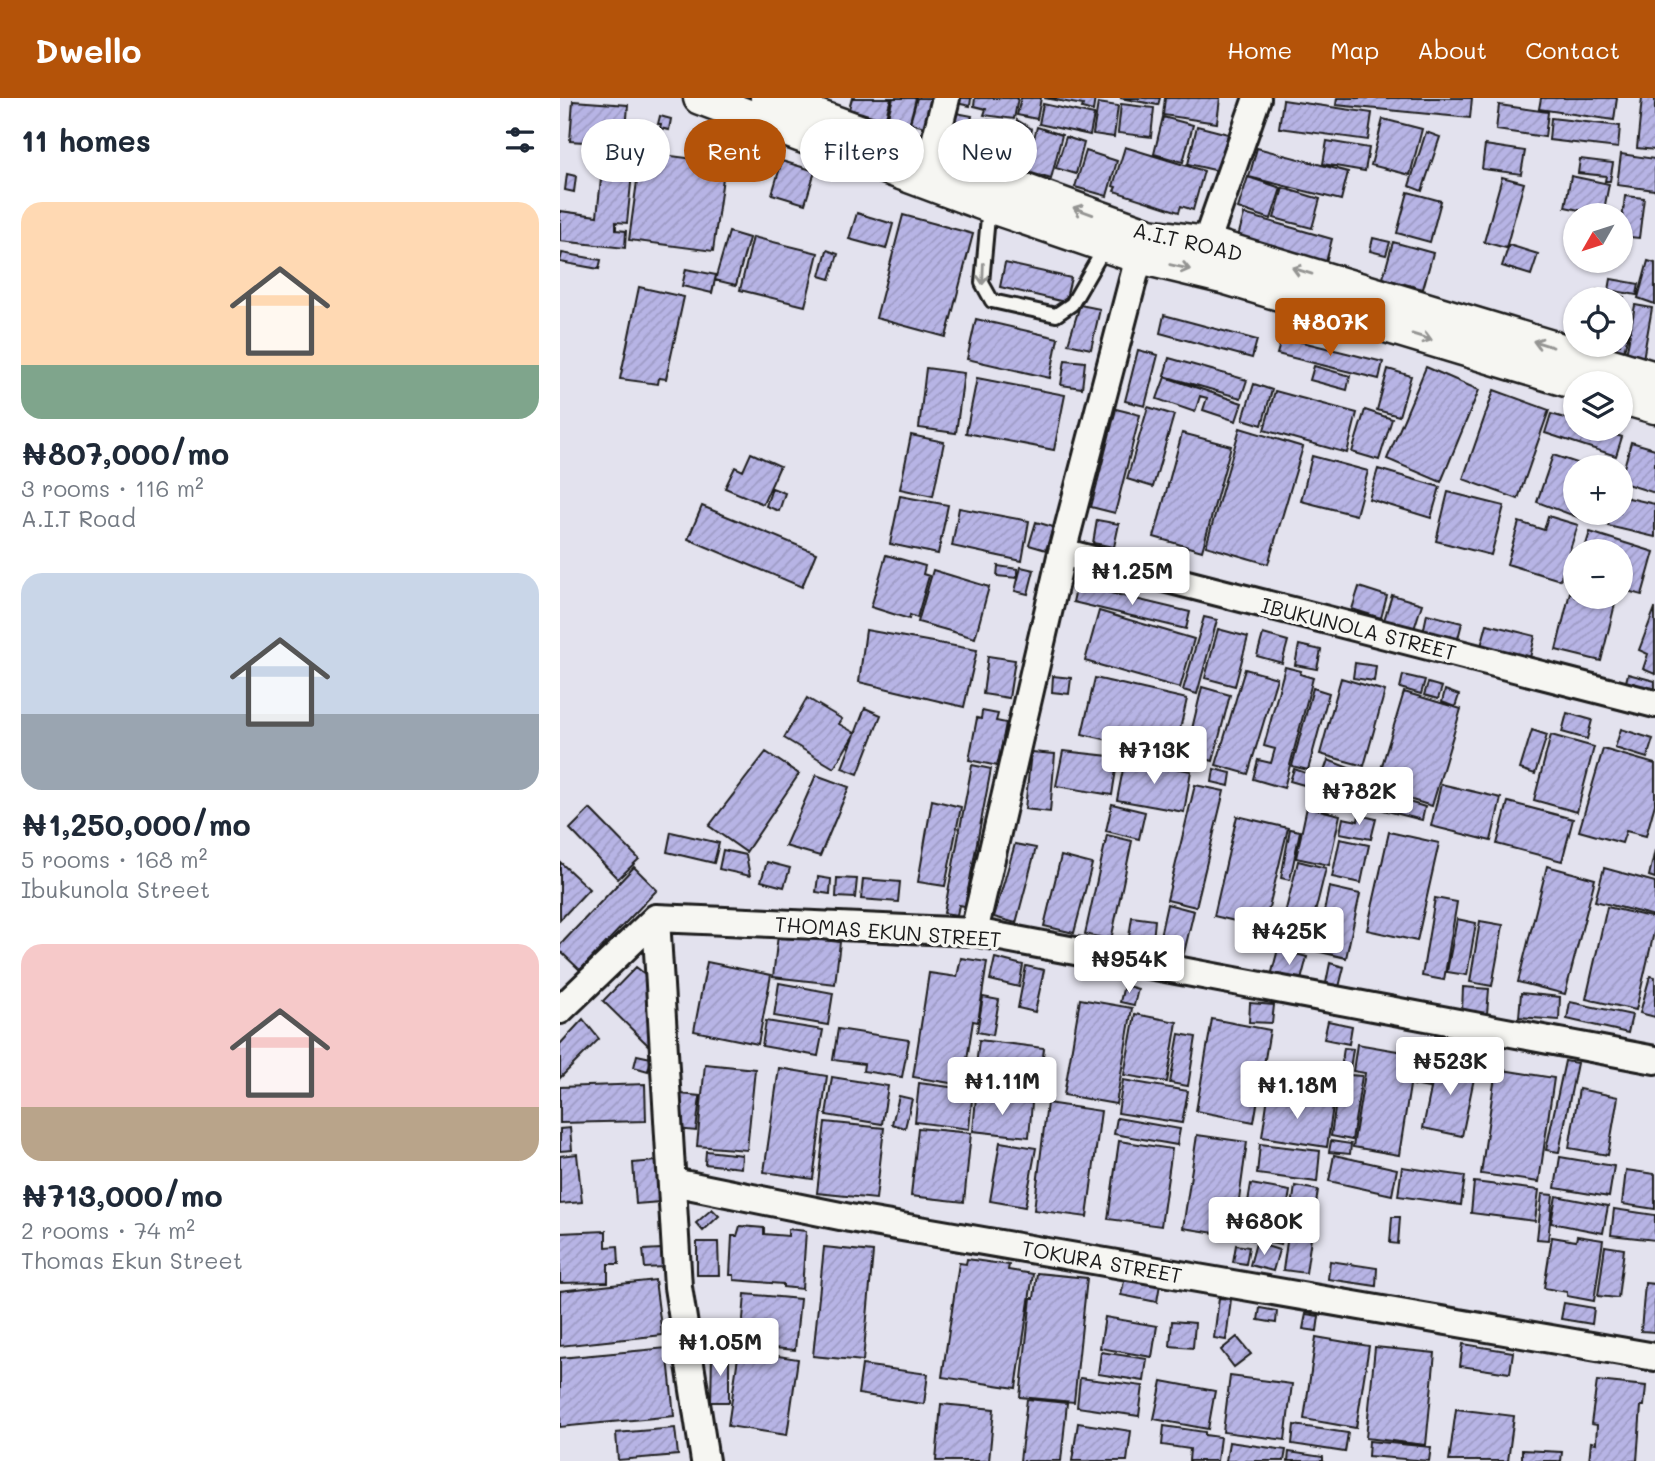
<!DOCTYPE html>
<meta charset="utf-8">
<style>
body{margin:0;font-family:Mali,sans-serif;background:#f6f6f7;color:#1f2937;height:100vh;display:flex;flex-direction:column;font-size:26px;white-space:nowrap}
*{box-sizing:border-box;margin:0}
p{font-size:23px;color:#747a83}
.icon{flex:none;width:38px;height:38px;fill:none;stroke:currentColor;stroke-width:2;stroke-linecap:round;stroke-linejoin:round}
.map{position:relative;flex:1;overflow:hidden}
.details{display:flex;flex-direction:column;background:#fff;width:560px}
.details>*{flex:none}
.banner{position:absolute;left:21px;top:21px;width:665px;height:63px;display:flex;gap:14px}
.needle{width:46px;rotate:231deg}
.fabs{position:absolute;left:1003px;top:105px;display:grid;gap:14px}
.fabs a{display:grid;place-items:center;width:70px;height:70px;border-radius:50%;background:#fff;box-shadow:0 2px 5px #0004;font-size:35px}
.price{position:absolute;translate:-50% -60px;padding:0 16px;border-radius:7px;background:#fff;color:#222;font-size:23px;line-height:46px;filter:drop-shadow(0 2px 4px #0008)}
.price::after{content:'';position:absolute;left:50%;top:42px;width:21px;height:16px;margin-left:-10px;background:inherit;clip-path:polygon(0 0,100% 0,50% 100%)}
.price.on{background:#b45309;color:#fff}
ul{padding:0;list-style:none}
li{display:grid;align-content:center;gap:14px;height:371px;padding:0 21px}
li span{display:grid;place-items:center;height:217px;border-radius:21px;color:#555}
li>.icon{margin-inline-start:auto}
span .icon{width:126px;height:126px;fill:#fffc;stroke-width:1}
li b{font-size:30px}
h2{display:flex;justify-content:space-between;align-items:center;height:84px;padding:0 21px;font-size:30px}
.chip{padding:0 24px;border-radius:32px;background:#fff;box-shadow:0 2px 5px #0004;font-size:24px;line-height:63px}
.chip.on{background:#b45309;color:#fff}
header{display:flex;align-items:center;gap:42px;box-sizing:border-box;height:98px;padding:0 35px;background:#b45309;color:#fff}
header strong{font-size:33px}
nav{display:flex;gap:38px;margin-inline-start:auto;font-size:24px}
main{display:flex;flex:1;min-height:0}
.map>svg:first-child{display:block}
</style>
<header>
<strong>Dwello</strong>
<nav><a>Home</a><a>Map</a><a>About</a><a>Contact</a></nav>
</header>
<main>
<section class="details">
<h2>11 homes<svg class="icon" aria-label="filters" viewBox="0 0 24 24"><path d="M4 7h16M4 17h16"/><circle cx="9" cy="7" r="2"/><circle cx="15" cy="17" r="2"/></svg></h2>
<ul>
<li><span style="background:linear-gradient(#ffd9b3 75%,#7fa58c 0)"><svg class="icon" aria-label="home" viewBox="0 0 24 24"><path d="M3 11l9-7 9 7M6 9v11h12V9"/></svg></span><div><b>₦807,000/mo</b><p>3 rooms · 116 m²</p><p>A.I.T Road</p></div></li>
<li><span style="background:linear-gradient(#c9d6e8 65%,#9aa5b1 0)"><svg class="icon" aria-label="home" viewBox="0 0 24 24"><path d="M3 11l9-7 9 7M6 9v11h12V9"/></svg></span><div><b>₦1,250,000/mo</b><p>5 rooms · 168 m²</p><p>Ibukunola Street</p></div></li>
<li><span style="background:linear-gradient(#f6c9c9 75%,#b9a48a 0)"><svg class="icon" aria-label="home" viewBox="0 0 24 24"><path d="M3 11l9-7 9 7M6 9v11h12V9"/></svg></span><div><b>₦713,000/mo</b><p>2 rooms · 74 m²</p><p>Thomas Ekun Street</p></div></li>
</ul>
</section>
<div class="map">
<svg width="1095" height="1363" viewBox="0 0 1095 1363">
<defs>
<pattern id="building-hatch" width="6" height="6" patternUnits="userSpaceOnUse" patternTransform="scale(1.75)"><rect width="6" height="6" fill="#b7b4e5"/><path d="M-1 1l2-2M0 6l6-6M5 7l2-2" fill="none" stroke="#9d9ac4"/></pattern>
</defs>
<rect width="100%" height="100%" fill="#e3e2ee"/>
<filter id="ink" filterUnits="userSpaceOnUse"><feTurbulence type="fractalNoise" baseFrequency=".0143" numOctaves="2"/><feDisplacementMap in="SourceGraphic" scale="14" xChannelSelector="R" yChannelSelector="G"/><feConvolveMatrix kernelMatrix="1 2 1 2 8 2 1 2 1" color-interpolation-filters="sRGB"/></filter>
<g filter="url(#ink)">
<path fill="url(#building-hatch)" stroke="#1c1c1c" stroke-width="2" d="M292 0H331L325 22 289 11Z
M333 0H356L348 31 327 22Z
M357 0H379L372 31 350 25Z
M397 0H411L410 8 396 5Z
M415 0H458L454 21 424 17 426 11 414 8Z
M461 0H481L477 21 457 17Z
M484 0H535L533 13 522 10 523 7Z
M560 0H600L598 7Z
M605 0H660L657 25 603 17Z
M777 0H912L910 20 776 7Z
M981 0H1057L1054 22 979 11Z
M1082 0H1095V52L1077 50Z
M723 2 812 15 808 42 719 30Z
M13 3 68 7 65 47 10 43Z
M538 5 558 8 554 39 533 36Z
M483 6 534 17 530 37 479 26Z
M561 6 594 10 591 39 558 35Z
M939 7 988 14 985 39 936 32Z
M391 14 412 18 404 50 384 46Z
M100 18 111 21 109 32 100 30 101 26H98Z
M603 19 633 27 623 64 594 56Z
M991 20 1060 28 1058 50 989 42Z
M823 21 862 31 850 77 811 67Z
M426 22 446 24 437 64 419 58Z
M457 22 472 31 464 71 452 69 453 65 440 62 449 24 457 25Z
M637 28 668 36 659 73 628 66Z
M477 29 502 37 491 81 465 73Z
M866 34 880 39 862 93 849 88Z
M506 39 524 45 516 76 496 70Z
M767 43 809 50 805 73 763 66Z
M925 47 965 53 961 76 922 71Z
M176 48 207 53 205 68 196 66 194 80 172 77Z
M565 49 644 73 633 112 621 108 619 114 554 93 556 89 553 88Z
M697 50 788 74 781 102 689 79Z
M44 53 74 56 67 125 56 124V132L66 133 65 150 0 143V113L37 118Z
M526 53 557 63 547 98 515 89Z
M81 54 165 65 153 153 69 142Z
M1061 56 1095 61V92L1057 87Z
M1020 61 1053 65 1050 83H1045L1046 78 1018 75Z
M222 63 255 73 245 106 212 96Z
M7 76 16 78 14 94 5 92Z
M1011 78 1049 86 1043 117 1005 109Z
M688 79 721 90 711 121 678 110Z
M942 79 964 85 946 150 924 144Z
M723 90 760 101 752 130 714 120Z
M848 94 881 103 870 144 837 135Z
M1065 98 1084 100 1079 140 1060 138Z
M297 115 333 126 326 151 289 141Z
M684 116 772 141 765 168 677 143Z
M343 117 413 136 386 239 316 220Z
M169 134 189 140 176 187 155 182Z
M193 139 258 155 245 208 180 192Z
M813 140 830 144 826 157 810 153Z
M833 144 873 155 863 191 823 180Z
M949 147 978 156 971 177 942 168Z
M267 152 278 156 270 181 260 178Z
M2 155 41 162 39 171 0 164Z
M1088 163 1095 165V206L1078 200Z
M445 165 511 180 505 204 440 189Z
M126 171 156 177 152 195 122 188Z
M1051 181 1079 186 1077 197 1049 192Z
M79 189 124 199 106 281 99 280 98 286 60 281Z
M1037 192 1064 199 1061 213 1068 215 1066 225 1060 224V201H1035Z
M520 207 540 211 531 251 508 246Z
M1075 207 1092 210 1083 261 1066 258Z
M604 217 697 242 692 260 600 235Z
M416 221 498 240 490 280 407 261Z
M1060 226 1070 228 1064 253 1039 247H1060Z
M722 239 823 264 819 281 717 256Z
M578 252 598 257 585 308 565 303Z
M609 260 687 282 681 300 604 278Z
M505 262 525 264 522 290 501 287Z
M754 268 790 278 787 292 750 282Z
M866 269 919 292 881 384 827 361Z
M366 270 404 275 396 335 359 330Z
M828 271 851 278 839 318 817 312Z
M605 279 682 305 676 323 643 312 647 300 640 298 635 314 597 301Z
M417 280 505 297 494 352 406 335Z
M694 286 712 292 702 327 683 321Z
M934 292 989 312 958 401 903 381Z
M715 293 797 315 787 355 704 332Z
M588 309 614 317 593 389 567 381Z
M556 311 580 317 555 415 531 409Z
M805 312 832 321 819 362 792 354Z
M991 316 1015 323V331H1038L1062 339 1056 358 985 335Z
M680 330 743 349 708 466 646 448Z
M622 335 671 348 642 453 594 439Z
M351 337 384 344 373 398 340 391Z
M1071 344 1095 351V395L1060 384Z
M191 355 220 368 203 406 165 390 175 369 183 373Z
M993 357 1029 369H1015V415H1022L1020 420 977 404Z
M752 358 808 373 796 417 741 403Z
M818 371 880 389 871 420 809 401Z
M212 390 225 395 219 413 206 408Z
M888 394 944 408 931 457 876 443Z
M340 398 388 407 378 456 330 446Z
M1060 398 1095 406V439L1048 428 1051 415H1060Z
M142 408 256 455 242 489 128 441Z
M399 410 469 423 462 463 392 448Z
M988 418 1018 427 1000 482 947 466 959 424 984 432Z
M537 422 559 426 554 449 533 445Z
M476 424 493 429 486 452 469 447Z
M1030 434 1094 454 1082 497 1060 491V453H1024Z
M326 457 365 468 363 476 369 478 357 520 350 517 349 521 311 509Z
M438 468 458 471 457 480 437 478Z
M461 469 474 472 468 496 455 493Z
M373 472 429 489 415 540 358 524Z
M517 487 630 514 626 531 513 504Z
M799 489 827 498 821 520 792 511Z
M1010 494 1015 496V499H1028L1055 506 1041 563 996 552Z
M832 497 862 506 854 531 824 522Z
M1095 510V576L1083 571 1088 556 1079 552Z
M539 513 634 541 620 590 525 563Z
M867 516 902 525 897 544 863 535Z
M644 519 657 522 637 596 623 592Z
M927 526 975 538 969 564 920 552Z
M658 531 688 539 675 588 645 580Z
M306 532 417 552 404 609 299 584Z
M703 536 728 543 722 565 697 558Z
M739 547 761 552 757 571 735 567Z
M428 558 455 562 449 600 423 596Z
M795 565 816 568 814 583 793 580Z
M725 569 741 573 740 576 753 580 724 690 693 681 698 662 711 665 715 651 704 648Z
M685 571 717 580 688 676 656 667Z
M1068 576 1095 583V599L1064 591Z
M843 577 865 582 861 596 840 590Z
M493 578 511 580 509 596 492 594Z
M535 580 627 601 614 657 522 636Z
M781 580 825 593 804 668 760 656Z
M868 585 882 589 878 601 864 597Z
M642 589 670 597 653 663 626 656Z
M753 590 769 595 748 672 732 668Z
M885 592 899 597 895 609 882 604Z
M844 594 901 611 872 708 815 691Z
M247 600 282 621 279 626 295 635 274 670 224 640Z
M305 610 321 617 298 676 282 670Z
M422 613 438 616 436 623 446 625 438 668 409 662 417 620 421 621Z
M1007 615 1032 622 1027 641 1002 634Z
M1061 631 1093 641 1087 660 1055 650Z
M972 632 987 637 975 676 960 671Z
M991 637 1034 649 1017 714 974 702Z
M1043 651 1095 666V706L1086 738 1066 733 1062 745 1019 733Z
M503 653 558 659 552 697 496 688Z
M206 654 239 676 186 754 149 728Z
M471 654 495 656 490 714 465 711Z
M565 661 631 673 624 714 557 702Z
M768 662 802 675 790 708 756 696Z
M412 667 431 671 405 808 399 807 397 817 384 815Z
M654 671 671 675 669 688 652 684Z
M734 671 755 678 751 689 730 683Z
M256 677 289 689 260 758 225 748Z
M881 686 941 700 931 743 871 728Z
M635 687 664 693 636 809 607 802Z
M812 693 865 709 862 722 808 708Z
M372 702 401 709 385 788 358 784Z
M948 704 1013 721 1002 763 937 746Z
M552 706 585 714 579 741 546 733Z
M747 709 780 717 769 767 736 760Z
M30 711 79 761 58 781 10 731Z
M799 717 816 721 811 741 780 735 783 720 798 723Z
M677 718 728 730 704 830 654 818Z
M730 731 740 733 730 782 721 780Z
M111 734 159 745 154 765 107 754Z
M829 734 879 745 857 843 807 832Z
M547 737 572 743 551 842 525 836Z
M780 741 809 747 801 785 772 779Z
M455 746 476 750 456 825 434 819Z
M163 752 186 757 190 778 159 771Z
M1095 752V780L1089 778Z
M501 758 532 766 514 835 484 828Z
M738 763 766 770 745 855 717 848Z
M0 764 29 791 0 822Z
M207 764 230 770 224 789 201 783Z
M987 768 1035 781 1005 896 958 884Z
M74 769 97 792 20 872 0 853V847Z
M1044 770 1095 784V818L1035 803Z
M258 779 271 781 270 796 256 794Z
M277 780 297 781 295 800 276 799Z
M303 781 340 784 338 804 301 801Z
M769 789 800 796 786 860 756 853Z
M875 800 897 804 884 882 862 878Z
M607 806 634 813 623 859 597 852Z
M1047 809 1095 820V830L1076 912 1026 901Z
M572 819 595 822 593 842 569 839Z
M897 821 916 825 907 877 887 874Z
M920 823 943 827 932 888 910 884Z
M218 837 280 844 275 886 213 879Z
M718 851 747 859 740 886 711 878Z
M401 860 427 864 418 924 413 923 403 987 353 979 369 875 397 879Z
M435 860 463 867 459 889 430 882Z
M147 864 211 877 198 946 134 933Z
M770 865 784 869 779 889 766 885Z
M466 868 484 872 475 914 458 910Z
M76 869 90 880 91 950 43 903Z
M1090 878 1095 879V919L1080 915Z
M219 885 273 895 268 927 214 918Z
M564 887 578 891 574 907 560 904Z
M903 889 929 891 927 916 902 914Z
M961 895 1000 899 999 922 959 919Z
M423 899 439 902 433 937 417 934Z
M520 901 572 910 556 1006 504 997Z
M1010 904 1072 917 1068 935 1007 921Z
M690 905 714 907 712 925 689 924Z
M575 916 617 924 607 984 564 977Z
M23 921 39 941 0 980V946Z
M652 921 710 932 694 1024 636 1013Z
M206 923 263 932 258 958 202 948Z
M768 923 792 928 789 946 764 941Z
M278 931 349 942 342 979 303 973 304 966 273 962Z
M619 936 636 939 628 988 610 985Z
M419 942 484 950 479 993 414 985Z
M797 946 855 956 839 1057 793 1049 805 975 793 973Z
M784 950 793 951 789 977 802 978 792 1042 771 1038Z
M77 957 91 960 88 973 74 969Z
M892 961 917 966 902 1038 863 1030 876 966 891 968Z
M857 962 874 966 869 990 853 987Z
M1005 963 1017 965 999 1054 986 1052Z
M752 964 776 968 771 994 747 990Z
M145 966 195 971 187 1052 137 1048Z
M219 970 267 978 253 1081 204 1074Z
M936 971 994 980 979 1084 921 1076Z
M272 979 328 988 322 1026 266 1017Z
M563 982 628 993 622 1025 558 1015Z
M359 985 413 992 409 1031 355 1024Z
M85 986 86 1023 0 1025V989Z
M1019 991 1058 999 1048 1057 1009 1050Z
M120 996 140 998 136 1033 117 1031Z
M339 998 352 1001 345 1030 332 1026Z
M708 998 773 1008 767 1049 702 1039Z
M416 999 472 1005 469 1039 413 1033Z
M487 1005 541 1013 527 1119 474 1112Z
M557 1020 620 1031 617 1047 554 1036Z
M265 1024 324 1030 316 1101 257 1095Z
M10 1030 12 1052 0 1053V1031Z
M358 1030 411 1035 404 1104 351 1098Z
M637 1037 687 1044 674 1138 623 1130Z
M559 1043 612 1051 601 1128 548 1121Z
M771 1043 791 1046 790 1056 769 1054Z
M440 1044 476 1050 465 1109 430 1103Z
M700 1046 760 1053 757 1084 697 1076Z
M146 1053 182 1057 181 1070 145 1066Z
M17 1056 22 1104 0 1106V1058Z
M774 1057 837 1071 832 1097 769 1083Z
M1000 1059 1054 1068 1049 1099 995 1090Z
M96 1063 100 1104 76 1106 73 1065Z
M842 1069 905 1078 901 1107 838 1098Z
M1066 1072 1095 1076V1111L1062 1106Z
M914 1084 979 1092 975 1123 911 1115Z
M691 1086 730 1093 721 1147 682 1140Z
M735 1088 758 1092 746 1175 723 1172Z
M982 1096 993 1097 988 1142 977 1141Z
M996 1098 1048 1108 1043 1135 991 1125Z
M152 1111 159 1118 143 1133 136 1125Z
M1054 1111 1095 1117V1142L1051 1137Z
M832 1119H840L838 1146 830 1145Z
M180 1128 204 1130V1136L228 1138V1131L246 1133 242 1191 223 1189V1186L174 1182V1177H170L172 1138H177Z
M46 1133V1149L58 1148 59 1166H48V1184L0 1185V1135Z
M1017 1138 1043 1142 1034 1203 1007 1198V1194L984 1190 992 1139 1016 1143Z
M137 1144H158L159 1177H137Z
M696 1145 719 1152 713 1173 690 1167Z
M676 1147 689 1149 686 1166 673 1164Z
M1045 1148 1064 1151 1058 1200 1038 1198Z
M264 1149 313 1154 303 1263 253 1258Z
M101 1151 103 1169 85 1170 83 1152Z
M407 1161 449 1167 448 1172 473 1176 456 1290 382 1279 399 1165 406 1166Z
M770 1163 817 1170 816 1188 768 1181Z
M477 1175 527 1180 514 1304 460 1299 471 1200H474Z
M565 1179 600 1186 597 1204 561 1197Z
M95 1182 102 1237 0 1248V1193Z
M1085 1185 1095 1186V1234L1081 1233Z
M185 1196 240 1201 235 1252 181 1247Z
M659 1200 671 1201 666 1242 654 1240Z
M1004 1205 1034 1210 1032 1226 1001 1221Z
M700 1210 717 1213 716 1225 698 1222Z
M746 1216 759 1218 757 1233 743 1231Z
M545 1219 597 1228 592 1259 540 1250Z
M612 1223 635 1225 633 1250 610 1248Z
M677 1239 691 1256 674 1269 661 1252Z
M756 1239 809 1248 796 1330 744 1321Z
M903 1246 953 1254 950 1275 900 1268Z
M815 1249 875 1255 866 1347 806 1340Z
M107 1250 114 1318 0 1329V1260Z
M179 1252 238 1261 227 1337 168 1328Z
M541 1254 587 1261 584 1283 538 1276Z
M152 1256 169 1257V1304H151Z
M302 1267 368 1276 364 1306 298 1296Z
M670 1278 732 1286 725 1342 663 1334Z
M520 1280 583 1288 579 1318 517 1309Z
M602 1283 655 1293 648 1331 594 1321Z
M1037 1283 1086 1288 1084 1308H1081L1077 1363H1029L1031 1344 1036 1345 1037 1327 1031 1326Z
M467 1301 507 1305 501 1363H460Z
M381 1306 434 1311 429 1363H376Z
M896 1311 954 1318 948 1363H889Z
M518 1325 571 1333 567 1363H512Z
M734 1327 788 1335 785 1354 732 1346Z
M604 1328 645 1334V1337L660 1339 657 1363H629L630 1351 602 1347Z
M115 1330 118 1357 58 1362 56 1335Z
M809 1343 871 1349 869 1363 808 1358Z
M669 1344 726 1352 724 1363H666Z
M962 1352 1002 1354 1001 1363H962Z
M729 1354 763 1359V1363H728Z"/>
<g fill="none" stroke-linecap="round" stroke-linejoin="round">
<defs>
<path id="service" d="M429 108 422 185 432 203 496 217 512 206 545 149"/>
<path id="minor" d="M371 60 386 0
M646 145 697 0
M502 454 1095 606
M96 820 414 834 1095 962
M96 820 118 1189 145 1363
M414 834 502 454 579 159
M0 912 96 820
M113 1084 290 1120 1095 1259"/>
<path id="tertiary" d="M140 0 429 108 579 159 666 180 1016 285
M207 0 589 137 646 145 1095 280
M1060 299 1095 309"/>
</defs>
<use href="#service" stroke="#1c1c1c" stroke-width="18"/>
<use href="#minor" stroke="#1c1c1c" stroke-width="32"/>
<use href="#tertiary" stroke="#1c1c1c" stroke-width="37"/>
<use href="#service" stroke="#f6f6f2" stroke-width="12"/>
<use href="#minor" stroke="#f6f6f2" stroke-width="26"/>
<use href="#tertiary" stroke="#f6f6f2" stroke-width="32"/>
</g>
<defs><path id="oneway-shaft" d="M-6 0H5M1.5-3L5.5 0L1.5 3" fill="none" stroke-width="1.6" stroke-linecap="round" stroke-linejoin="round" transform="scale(1.75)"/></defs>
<g stroke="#949492">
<use href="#oneway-shaft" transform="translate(523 113) rotate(-160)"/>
<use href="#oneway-shaft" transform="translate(620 169) rotate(13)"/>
<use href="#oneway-shaft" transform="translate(742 173) rotate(-163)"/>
<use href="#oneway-shaft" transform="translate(423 176) rotate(92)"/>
<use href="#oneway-shaft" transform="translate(862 239) rotate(17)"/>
<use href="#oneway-shaft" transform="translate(983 246) rotate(-163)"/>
</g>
</g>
<g text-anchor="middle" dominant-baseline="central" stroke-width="7" stroke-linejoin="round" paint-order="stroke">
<g font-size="21" fill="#1c1c1c" stroke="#f6f6f2">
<text transform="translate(628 143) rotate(13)">A.I.T ROAD</text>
<text transform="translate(799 530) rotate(14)">IBUKUNOLA STREET</text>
<text transform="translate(328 833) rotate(4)">THOMAS EKUN STREET</text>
<text transform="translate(542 1163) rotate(10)">TOKURA STREET</text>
</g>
</g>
</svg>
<div class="fabs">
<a><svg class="needle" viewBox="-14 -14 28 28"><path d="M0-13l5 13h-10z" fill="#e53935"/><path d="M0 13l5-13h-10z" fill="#747a83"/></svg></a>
<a><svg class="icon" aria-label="locate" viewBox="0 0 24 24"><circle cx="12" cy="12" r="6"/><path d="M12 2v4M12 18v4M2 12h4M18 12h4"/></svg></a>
<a><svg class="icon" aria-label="layers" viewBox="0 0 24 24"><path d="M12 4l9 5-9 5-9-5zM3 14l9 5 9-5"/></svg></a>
<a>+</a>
<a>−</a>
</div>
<b class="price on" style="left:770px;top:260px">₦807K</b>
<b class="price" style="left:572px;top:509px">₦1.25M</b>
<b class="price" style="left:594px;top:688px">₦713K</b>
<b class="price" style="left:799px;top:729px">₦782K</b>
<b class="price" style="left:729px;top:869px">₦425K</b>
<b class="price" style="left:569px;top:897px">₦954K</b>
<b class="price" style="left:890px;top:999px">₦523K</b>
<b class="price" style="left:442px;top:1019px">₦1.11M</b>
<b class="price" style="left:737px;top:1023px">₦1.18M</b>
<b class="price" style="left:704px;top:1159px">₦680K</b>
<b class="price" style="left:160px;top:1280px">₦1.05M</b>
<div class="banner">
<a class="chip">Buy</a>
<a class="chip on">Rent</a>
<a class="chip">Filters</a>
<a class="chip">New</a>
</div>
</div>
</main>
